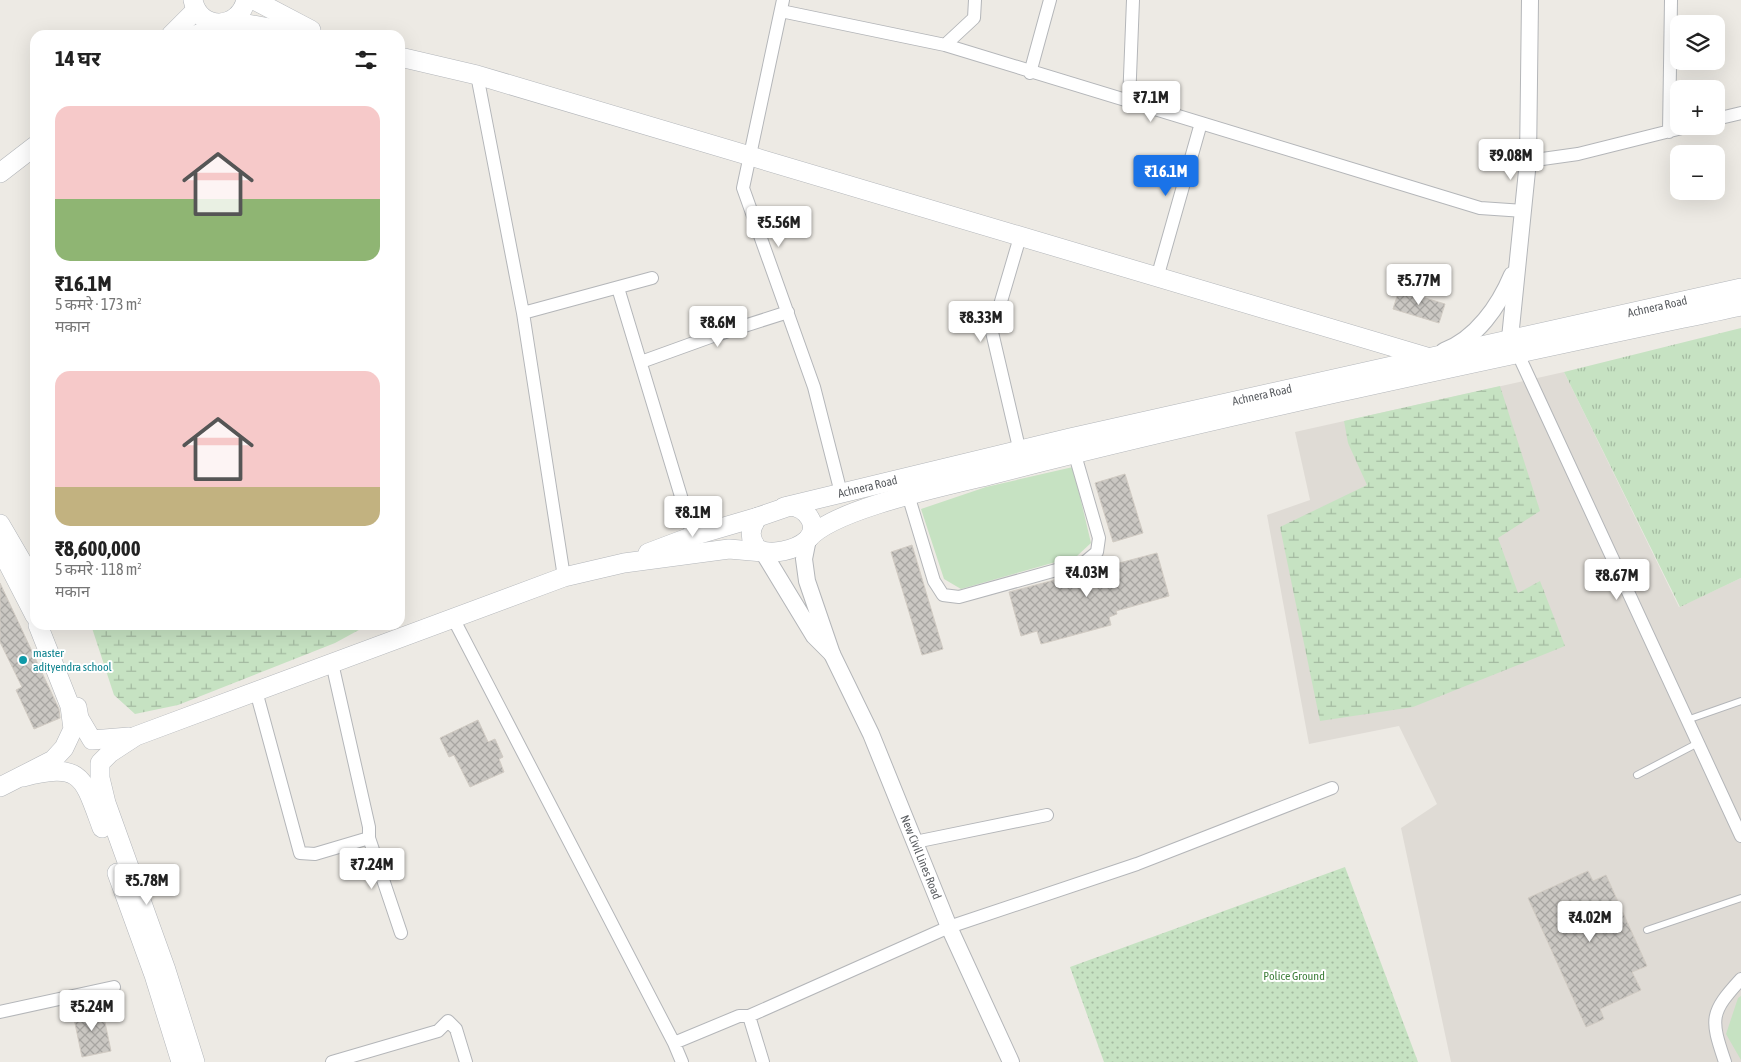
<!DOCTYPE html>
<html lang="hi">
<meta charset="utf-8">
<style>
body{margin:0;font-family:"Asap Condensed","Noto Sans Devanagari",sans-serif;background:#f2f2f2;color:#222;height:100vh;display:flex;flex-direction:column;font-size:19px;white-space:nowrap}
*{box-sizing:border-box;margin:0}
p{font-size:16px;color:#767676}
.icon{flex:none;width:28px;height:28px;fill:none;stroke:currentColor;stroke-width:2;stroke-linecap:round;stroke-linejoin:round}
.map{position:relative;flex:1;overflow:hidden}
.side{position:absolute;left:30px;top:30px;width:375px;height:600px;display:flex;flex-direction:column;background:#fff;border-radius:15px;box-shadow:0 5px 20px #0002}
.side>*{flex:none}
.buttons{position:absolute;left:1670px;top:15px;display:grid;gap:10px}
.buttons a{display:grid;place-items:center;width:55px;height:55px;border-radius:10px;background:#fff;box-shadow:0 5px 20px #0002;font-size:25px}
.price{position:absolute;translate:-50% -42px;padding:0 11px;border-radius:5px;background:#fff;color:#222;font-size:16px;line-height:32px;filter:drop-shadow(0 1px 2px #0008)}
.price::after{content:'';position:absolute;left:50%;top:30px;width:15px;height:11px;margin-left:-8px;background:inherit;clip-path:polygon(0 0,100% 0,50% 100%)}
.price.active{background:#1a73e8;color:#fff}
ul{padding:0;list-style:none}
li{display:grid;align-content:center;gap:10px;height:265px;padding:0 25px}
li span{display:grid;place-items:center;height:155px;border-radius:15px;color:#555}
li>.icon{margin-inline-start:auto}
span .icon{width:90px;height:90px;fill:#fffc;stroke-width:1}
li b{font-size:21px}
h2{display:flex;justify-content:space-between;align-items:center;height:60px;padding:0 25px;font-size:21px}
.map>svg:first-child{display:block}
</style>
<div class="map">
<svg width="1741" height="1062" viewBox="0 0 1741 1062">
<defs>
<pattern id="grass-tufts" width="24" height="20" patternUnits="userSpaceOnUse" patternTransform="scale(1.25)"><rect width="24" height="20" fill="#c6e2c2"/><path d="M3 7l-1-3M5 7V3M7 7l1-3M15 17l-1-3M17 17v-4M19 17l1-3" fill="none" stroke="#a4baa1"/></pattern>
<pattern id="wetland-marsh" width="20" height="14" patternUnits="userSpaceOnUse" patternTransform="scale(1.25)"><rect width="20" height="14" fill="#c6e2c2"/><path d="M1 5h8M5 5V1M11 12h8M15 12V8" fill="none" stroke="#a4baa1"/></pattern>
<pattern id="park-dots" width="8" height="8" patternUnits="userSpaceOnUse" patternTransform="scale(1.25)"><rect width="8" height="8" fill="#c6e2c2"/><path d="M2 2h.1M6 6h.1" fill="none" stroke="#a4baa1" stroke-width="1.8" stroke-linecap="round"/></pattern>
<pattern id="building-cross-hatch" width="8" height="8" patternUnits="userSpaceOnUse" patternTransform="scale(1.25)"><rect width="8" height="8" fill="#cac7c2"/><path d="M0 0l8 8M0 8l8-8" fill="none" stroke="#a7a5a1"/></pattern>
</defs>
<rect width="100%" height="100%" fill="#edeae4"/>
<path fill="#dfdbd5" d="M1564 372 1679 607 1741 578V1062H1451L1401 828 1437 804 1399 726 1309 744 1267 515 1310 500 1295 432Z"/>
<path fill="url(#grass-tufts)" d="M1741 328V578L1680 607 1564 372Z"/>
<path fill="url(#wetland-marsh)" d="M1500 386 1540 511 1498 538 1518 593 1540 581 1565 646 1413 707 1320 721 1280 527 1367 485 1348 443 1344 421Z
M91 625H368L335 643 178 705 135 714 114 695Z"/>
<path fill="url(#park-dots)" d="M1345 867 1418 1062H1104L1070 967Z"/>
<path fill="#c6e2c2" d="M1073 467 1091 543 1077 556 961 589 944 579 921 509 986 487Z
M1741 996V1060L1726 1034 1738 998Z"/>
<path fill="url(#building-cross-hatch)" stroke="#d1cbc3" d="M1399 290 1445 304 1439 323 1393 309Z
M1125 474 1143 533 1113 542 1095 483Z
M912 545 943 649 922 655 891 552Z
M1157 553 1169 596 1116 611 1117 614 1109 617 1111 625 1041 644 1037 631 1021 636 1009 592Z
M0 583 59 709 60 718 34 729 16 690 22 687 0 642Z
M478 720 488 742 495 739 503 757 499 759 504 772 470 787 454 755 449 757 440 738Z
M1588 871 1593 881 1606 875 1647 966 1632 972 1641 990 1600 1009 1604 1019 1586 1027 1528 898Z
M102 1008 111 1051 82 1057 73 1014Z"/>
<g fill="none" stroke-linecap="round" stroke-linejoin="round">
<defs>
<path id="service" d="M1687 720 1741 701
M1637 775 1698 743
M1647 930 1741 898"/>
<path id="minor" d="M783 0 743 188 814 387 841 493
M781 11 945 45 1480 208 1524 211
M945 45 974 18 975 0
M1030 73 1050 0
M477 75 523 313 564 577
M1129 102 1133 0
M1716 119 1741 113
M1669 132 1671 0
M1528 161 1578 154 1690 126
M1157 278 1201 123
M618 288 693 536
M523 313 652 278
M1518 354 1741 836
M641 362 713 336 788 312
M1020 452 992 332 1020 237
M906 488 934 581 943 595 959 597 1085 562 1097 552 1099 538 1073 448
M453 618 674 1043 682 1062
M332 663 369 827V838L401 933
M256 691 300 853 315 854 369 838
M915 842 1047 815
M0 1012 114 987
M749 1016 763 1062
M674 1043 739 1016H749L949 927 1137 864 1332 788
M332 1062 438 1031 448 1021 456 1029 466 1062
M1725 1062C1710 1018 1710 1013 1741 979"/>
<g id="tertiary">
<path d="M1517 350 1510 338 1528 161 1530 0"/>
<path d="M1444 351C1476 339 1499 306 1512 275"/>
<path d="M763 552 814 636 832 654 807 581 804 559 808 539"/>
<path id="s1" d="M832 654 871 734 949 927 1011 1062"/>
</g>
<g id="secondary">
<path d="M193 0C199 31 239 30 246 0"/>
<path d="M254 0 311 30"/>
<path d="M231 21 307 35"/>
<path d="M171 35 196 10"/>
<path d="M196 35 223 23"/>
<path d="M400 57 477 75 1427 357"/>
<path d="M0 173 35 146"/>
<path d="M790 506C806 507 821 526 807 540 796 550 771 556 758 549 748 538 750 528 758 517Z"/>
<path id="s2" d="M784 507 1070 438 1741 288"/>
<path d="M0 524 35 584"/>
<path d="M808 539C834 508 951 485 994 474 1241 411 1491 359 1741 306"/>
<path d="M0 548 35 616"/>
<path d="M648 553 693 536 758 517"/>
<path d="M77 707 79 718 92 740 129 737"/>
<path d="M23 777C82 762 83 776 102 828"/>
<path d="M0 787 53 760 64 748 73 729 70 706 38 625"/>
<path d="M117 873 154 975 181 1062"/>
<path d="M195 1062 166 970 106 803 100 778V763L110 753 136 736 564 577 624 563 729 549 763 552"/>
</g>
</defs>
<use href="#service" stroke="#b4b6b9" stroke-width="8"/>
<use href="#minor" stroke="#b4b6b9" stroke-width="14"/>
<use href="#tertiary" stroke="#b4b6b9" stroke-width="18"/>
<use href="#secondary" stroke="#b3b6ba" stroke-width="20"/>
<use href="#service" stroke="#fff" stroke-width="6"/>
<use href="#minor" stroke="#fff" stroke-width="12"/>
<use href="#tertiary" stroke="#fff" stroke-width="16"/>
<use href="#secondary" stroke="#fff" stroke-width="19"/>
</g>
<circle fill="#0f9aa8" stroke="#fff" stroke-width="2" cx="23" cy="660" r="5"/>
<g text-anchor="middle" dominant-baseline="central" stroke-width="4" stroke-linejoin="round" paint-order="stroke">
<g font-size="12" fill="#5c5f63" stroke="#fff">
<text stroke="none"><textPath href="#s2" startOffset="896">Achnera Road</textPath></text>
<text stroke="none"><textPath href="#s2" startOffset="491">Achnera Road</textPath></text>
<text stroke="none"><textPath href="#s2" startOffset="86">Achnera Road</textPath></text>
<text stroke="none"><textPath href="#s1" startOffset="222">New Civil Lines Road</textPath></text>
</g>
<g font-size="12" fill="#0d838f" stroke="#fff" text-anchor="start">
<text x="33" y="653">master<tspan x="33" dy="14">adityendra school</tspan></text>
</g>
<g font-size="12" fill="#41803d" stroke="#fff">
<text x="1294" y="976">Police Ground</text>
</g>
</g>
</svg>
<div class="buttons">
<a><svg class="icon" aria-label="layers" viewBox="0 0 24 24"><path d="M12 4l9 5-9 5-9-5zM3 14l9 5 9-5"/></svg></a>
<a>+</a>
<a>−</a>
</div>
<b class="price" style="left:1151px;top:123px">₹7.1M</b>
<b class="price" style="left:1511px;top:181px">₹9.08M</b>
<b class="price active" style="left:1166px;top:197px">₹16.1M</b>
<b class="price" style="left:779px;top:248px">₹5.56M</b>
<b class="price" style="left:1419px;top:306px">₹5.77M</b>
<b class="price" style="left:981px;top:343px">₹8.33M</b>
<b class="price" style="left:718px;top:348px">₹8.6M</b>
<b class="price" style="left:693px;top:538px">₹8.1M</b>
<b class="price" style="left:1087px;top:598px">₹4.03M</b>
<b class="price" style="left:1617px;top:601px">₹8.67M</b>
<b class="price" style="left:372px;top:890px">₹7.24M</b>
<b class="price" style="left:147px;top:906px">₹5.78M</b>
<b class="price" style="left:1590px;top:943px">₹4.02M</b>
<b class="price" style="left:92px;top:1032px">₹5.24M</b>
<section class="side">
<h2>14 घर<svg class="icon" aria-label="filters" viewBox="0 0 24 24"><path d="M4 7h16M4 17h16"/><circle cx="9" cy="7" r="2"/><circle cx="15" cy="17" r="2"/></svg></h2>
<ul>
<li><span style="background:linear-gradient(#f6c9c9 60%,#8fb573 0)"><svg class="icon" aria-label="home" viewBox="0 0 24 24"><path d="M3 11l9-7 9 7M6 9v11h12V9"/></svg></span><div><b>₹16.1M</b><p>5 कमरे · 173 m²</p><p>मकान</p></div></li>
<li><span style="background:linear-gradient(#f6c9c9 75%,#c2b280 0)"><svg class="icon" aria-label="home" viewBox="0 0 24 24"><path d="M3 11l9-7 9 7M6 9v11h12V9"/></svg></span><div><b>₹8,600,000</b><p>5 कमरे · 118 m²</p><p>मकान</p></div></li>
</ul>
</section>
</div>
